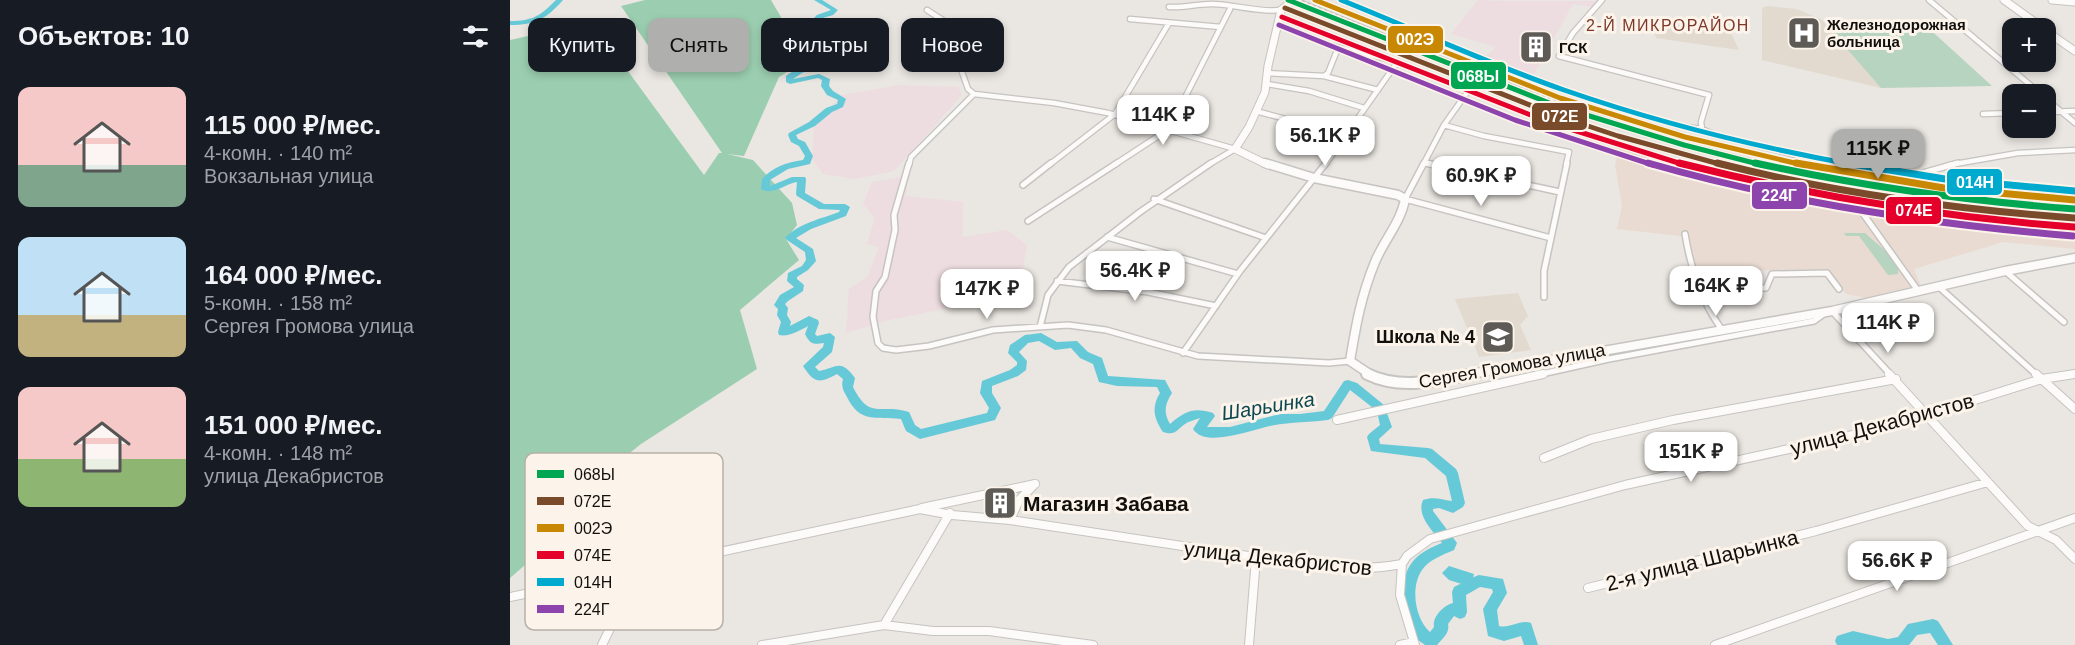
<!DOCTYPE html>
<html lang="ru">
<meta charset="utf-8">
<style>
body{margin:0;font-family:Arial,sans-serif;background:#20242c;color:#f1f3f6;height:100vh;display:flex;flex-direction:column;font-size:22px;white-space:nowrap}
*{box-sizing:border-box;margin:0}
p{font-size:20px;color:#9ea1a6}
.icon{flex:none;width:33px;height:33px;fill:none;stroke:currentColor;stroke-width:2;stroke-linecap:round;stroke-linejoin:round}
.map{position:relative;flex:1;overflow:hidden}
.sheet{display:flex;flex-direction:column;background:#171b24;width:510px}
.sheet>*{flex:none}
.hud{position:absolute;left:18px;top:18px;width:570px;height:54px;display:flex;gap:12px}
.controls{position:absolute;left:1492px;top:18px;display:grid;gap:12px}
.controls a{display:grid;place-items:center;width:54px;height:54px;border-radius:12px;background:#171b24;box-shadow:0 3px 9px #0003;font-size:30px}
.price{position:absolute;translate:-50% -51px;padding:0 14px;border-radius:12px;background:#fff;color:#222;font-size:20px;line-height:39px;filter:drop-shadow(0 2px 3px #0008)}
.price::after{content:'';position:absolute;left:50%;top:36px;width:18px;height:14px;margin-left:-9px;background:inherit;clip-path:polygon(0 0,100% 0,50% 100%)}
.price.on{background:#afafae;color:#111}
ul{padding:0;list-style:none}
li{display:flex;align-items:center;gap:18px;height:150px;padding:0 18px}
li span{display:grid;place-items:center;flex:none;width:168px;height:120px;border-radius:12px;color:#555}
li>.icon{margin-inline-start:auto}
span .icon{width:72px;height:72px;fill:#fffc;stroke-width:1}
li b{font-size:26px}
h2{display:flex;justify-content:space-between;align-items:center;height:72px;padding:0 18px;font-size:26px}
.tag{padding:0 21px;border-radius:12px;background:#171b24;box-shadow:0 3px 9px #0003;font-size:21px;line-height:54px}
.tag.on{background:#afafae;color:#111}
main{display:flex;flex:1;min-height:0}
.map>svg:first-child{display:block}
</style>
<main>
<section class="sheet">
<h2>Объектов: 10<svg class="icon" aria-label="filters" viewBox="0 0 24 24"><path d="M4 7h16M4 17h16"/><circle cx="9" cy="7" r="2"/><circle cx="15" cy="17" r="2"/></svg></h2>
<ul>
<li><span style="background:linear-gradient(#f6c9c9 65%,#7fa58c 0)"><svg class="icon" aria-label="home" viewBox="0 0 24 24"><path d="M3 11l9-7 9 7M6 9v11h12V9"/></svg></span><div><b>115 000 ₽/мес.</b><p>4-комн. · 140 m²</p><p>Вокзальная улица</p></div></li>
<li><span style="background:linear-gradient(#bfe0f5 65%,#c2b280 0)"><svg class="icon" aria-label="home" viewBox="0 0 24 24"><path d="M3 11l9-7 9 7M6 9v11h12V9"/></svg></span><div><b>164 000 ₽/мес.</b><p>5-комн. · 158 m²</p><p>Сергея Громова улица</p></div></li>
<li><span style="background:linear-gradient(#f6c9c9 60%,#8fb573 0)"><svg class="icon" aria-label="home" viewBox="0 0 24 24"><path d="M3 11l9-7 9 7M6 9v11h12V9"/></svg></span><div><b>151 000 ₽/мес.</b><p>4-комн. · 148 m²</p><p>улица Декабристов</p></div></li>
</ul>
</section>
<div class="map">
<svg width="1565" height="645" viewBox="0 0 1565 645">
<rect width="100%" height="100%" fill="#eae6e1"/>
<path fill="#e9dbd2" d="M1109 149 1426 199 1565 214V249L1493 242 1404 269 1411 286 1356 298 1336 294 1316 269 1227 271 1188 269 1175 260 1179 237 1107 229 1112 206 1105 165Z"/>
<path fill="#eddde0" d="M968 0 993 1H1090L1088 8 1063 4 1024 74 971 60 986 47 941 34Z
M389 85 448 87 452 95 384 171 345 179 313 174 302 159 304 128 331 95Z
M398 176 396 196 453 202 452 237 497 230 517 245 508 295 459 300 443 307 375 321 336 333 339 289 357 277 369 247 357 244 365 218 353 204 362 182Z"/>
<path fill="#e2dacf" d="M1259 6 1286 9 1311 19 1371 88 1252 60V10L1253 7Z
M1141 23 1219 29 1229 50 1146 38Z
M1008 293 1018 316 1010 325 1021 350 969 357 945 299Z"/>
<path fill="#b6d4bf" d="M1415 25 1482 86 1371 88 1317 26Z
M1334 233H1355L1382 257 1388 265V274L1378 275 1349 236H1336Z"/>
<path fill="#9bceb0" d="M135 0H261L275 24 318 46 269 77 234 156 217 154 243 160 282 203 287 225 276 239 289 260 230 310 247 369 131 444 52 507 15 565 0 578V40L82 22 194 175 209 153H212L111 6Z"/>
<path fill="#66c9d8" d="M939 566 964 574 961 587 939 580 932 573Z"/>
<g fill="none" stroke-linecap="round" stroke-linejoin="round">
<path fill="#66c9d8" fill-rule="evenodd" d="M46 0H53C36 19 26 25 0 25V21C23 21 30 16 46 0Z
M304 0H312L328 10 323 15 313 18 324 19 325 25 305 35 315 38 328 49H352L356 58 350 65 315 70 305 68 292 73 283 79 309 74 320 79 319 86 323 91 336 99 333 107 322 112 305 126 286 135 288 139 295 142 303 156 300 164 278 169 260 180V186L282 177H295L296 179 295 193 314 204H335L340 207 336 216 301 229 286 238 303 249 306 261 298 270 287 277V279L294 285 293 291 278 301 275 304 278 308 277 315 281 322 280 326 299 316 308 320 309 323 305 334 307 336 320 333 325 337 322 352 305 367 309 371C327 368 330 358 345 378L343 387C360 421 370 403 399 412L405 425 411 429 477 413 479 408 470 393 472 381 500 370 507 365V362L498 353 500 345 515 335 531 333 547 342 567 341 578 352 592 358 598 376 655 380 662 393C655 404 653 412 660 424 675 411 684 407 703 413L705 416 697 427H720L770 414H790L814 411 834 381 838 380 847 383 874 405 882 427 869 439 870 444 918 448 922 449 946 469 948 473 955 503 953 507 943 513 929 508 923 509V511L947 543 944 550C932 555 919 560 912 570 900 587 905 619 920 632L924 627C922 617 934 605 943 603L942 592 944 587 964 577 969 575 993 579 997 593 987 610 989 626C1000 629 1010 619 1021 623L1028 645H1014L1011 636 994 641 978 636 973 609 983 592 982 589 970 587 956 595 957 612 955 617 950 619 944 616 938 624C940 633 933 638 927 645H915C910 641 904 638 901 632 889 612 888 578 904 560 911 552 922 547 932 543 923 531 906 516 913 500 925 496 931 500 942 501L936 476 915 458 861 451 857 437 859 434 870 425 867 411 840 390 822 418 818 420C802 422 787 422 772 424 751 425 697 451 683 429L690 418C685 420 679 421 675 424 666 430 666 436 653 432 644 418 641 408 650 393L647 387 607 386 589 382 583 364 570 358 561 348 545 350 529 341 518 343 509 352 517 361 516 370 508 376 482 386V393L491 408 485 420 410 439 396 431 391 419C366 416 350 424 337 397 333 390 331 387 333 379L327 374C309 384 304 383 293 366L313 347 314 343C303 345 300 344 295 334L298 326C289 331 279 337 269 335L268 332 271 322 267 315 268 309 264 305 270 295 284 287 277 281 278 273 292 266 296 260 295 252 277 240 275 238C289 223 311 219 329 212L330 210 309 209 287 196 286 194 287 182C275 184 262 196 251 189L252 179C263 167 277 162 293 160L295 156 289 146 281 142 278 135 279 133 299 122 316 108 327 104 328 100 317 95 311 86 312 80 308 78 280 84 276 82V76L286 69 305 64 315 66 345 61 348 58 346 53H323L309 42 299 38 298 31 319 23 305 22 302 20 307 15 321 10Z
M1423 619 1428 621 1443 645H1428L1420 633 1407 635 1399 645H1327L1325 641 1327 636 1343 631 1378 639 1388 637 1398 624Z"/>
<defs>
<path id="street-far2" d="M1092 0 1063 33 1049 56 1199 95 1191 122 1192 129
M1419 0 1531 94
M659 7C674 8 687 4 701 4 725 4 747 13 771 10
M417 10 434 21 458 89 464 94 544 103 598 113 725 149
M620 19 711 27
M757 73 814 76 868 90
M814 76 818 73 828 48
M757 84 799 91 854 108
M1536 99 1565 123
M746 111 835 135
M1536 112 1565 111
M1473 114 1503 113
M934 125 974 136 1059 152 1056 165
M1175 127 1192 129 1205 135 1290 156 1347 165
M915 163 923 165
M399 165 401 157 464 94
M539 165 605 114 659 23
M604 165 659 129 720 9
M698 165 725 149
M815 165 886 64 881 60 818 45
M913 165 934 125 961 87C990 83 1012 104 1040 107
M1439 165 1508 153 1565 150"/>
<path id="street-far1" d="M399 163 384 215 385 230 375 277 366 291 363 317 368 343 373 348 386 350 419 346 483 330 558 325 596 330 688 356 819 363 840 361
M914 163 895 199 1041 238
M916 163 1050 192
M1337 163 1409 174 1448 163
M513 185 541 163
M644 199 756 238
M1349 208 1409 292
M518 221 607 163
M1175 234C1181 270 1191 300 1212 330
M597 237 728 274
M1495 271 1554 322
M547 281 638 292 706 306
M1429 287 1527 375
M1187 290 1256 288 1262 274 1317 273 1329 289
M1034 297V271L1057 163
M1322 311 1381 375
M530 327 538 295 559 267 630 212 701 163
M673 353 730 271 816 163
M1027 375 1099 359 1304 321 1315 313
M1557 375 1565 374"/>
<path id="street" d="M1379 374 1518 526 1546 540 1565 559
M1526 374 1565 409
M827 420 1033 374
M1034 458 1081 439 1163 420 1386 379
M412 508 525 484
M500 520 509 500 525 484
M892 564 890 595 905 645
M1078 588 1306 531 1478 482
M0 597 410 509 442 515 500 520 799 565C830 569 861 570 892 564L897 556 920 539 1115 485 1375 428 1532 379 1565 374
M374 625 440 513
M92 645 106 616 120 571
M252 645 374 625 423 631H479L583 645
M739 645 746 558
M890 645 904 642
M1205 645 1565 518"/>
<path id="secondary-far2" d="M1494 0 1533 28
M1542 0 1565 2
M1536 31 1565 51
M758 165 725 149 739 127 755 92 758 66 771 10 784 0"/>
<path id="secondary-far1" d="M755 163 804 178 888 195 895 199C891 222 874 240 865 262 851 296 846 325 840 361L861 375
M955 375 1322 311 1495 271 1565 258"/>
<path id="secondary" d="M857 374C892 391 928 380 964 374"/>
</defs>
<use href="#street-far2" stroke="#c6c4c0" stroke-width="7"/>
<use href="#street-far1" stroke="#c6c4c0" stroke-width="8"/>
<use href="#street" stroke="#c6c4c0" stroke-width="10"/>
<use href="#secondary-far2" stroke="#c6c4c0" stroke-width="9"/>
<use href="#secondary-far1" stroke="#c6c4c0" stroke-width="11"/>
<use href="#secondary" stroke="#c6c4c0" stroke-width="14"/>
<use href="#street-far2" stroke="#fcfbfa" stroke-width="4.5"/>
<use href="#street-far1" stroke="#fcfbfa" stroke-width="5"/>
<use href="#street" stroke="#fcfbfa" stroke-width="8"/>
<use href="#secondary-far2" stroke="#fcfbfa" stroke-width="7"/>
<use href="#secondary-far1" stroke="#fcfbfa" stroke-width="8"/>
<use href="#secondary" stroke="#fcfbfa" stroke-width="10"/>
<defs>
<path id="rail" d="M789 0C911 49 1032 101 1158 138 1291 177 1428 196 1565 204"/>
</defs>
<use href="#rail" stroke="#c1c0be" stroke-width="3"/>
<use href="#rail" stroke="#fcf4ea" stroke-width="1.5" stroke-dasharray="3" stroke-linecap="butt"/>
<defs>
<path id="rail-1-far1" d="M778 0 1047 106 1174 145 1252 165"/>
<path id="rail-1" d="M1245 163C1351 186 1457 201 1565 209"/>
<path id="rail-2-far1" d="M775 8 1045 115 1108 136 1213 165"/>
<path id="rail-2" d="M1207 163C1324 193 1443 209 1564 218"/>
<path id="rail-3-far1" d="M805 0 1050 98 1175 137 1293 165"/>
<path id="rail-3" d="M1286 163 1434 188 1565 200"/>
<path id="rail-4-far1" d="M772 17 1041 123 1175 165"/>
<path id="rail-4" d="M1169 163C1300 196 1430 217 1564 227"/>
<path id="rail-5-far1" d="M831 0C906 30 979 64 1054 90 1149 123 1246 147 1345 165"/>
<path id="rail-5" d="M1336 163 1435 179 1565 191"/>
<path id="rail-6-far1" d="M769 25 1005 120 1143 165"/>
<path id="rail-6" d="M1138 163C1277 203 1419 224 1563 236"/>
</defs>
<use href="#rail-1-far1" stroke="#fcf4ea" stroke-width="8"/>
<use href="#rail-1" stroke="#fcf4ea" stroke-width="11"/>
<use href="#rail-2-far1" stroke="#fcf4ea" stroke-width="8"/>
<use href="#rail-2" stroke="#fcf4ea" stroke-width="11"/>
<use href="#rail-3-far1" stroke="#fcf4ea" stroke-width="8"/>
<use href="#rail-3" stroke="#fcf4ea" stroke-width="11"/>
<use href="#rail-4-far1" stroke="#fcf4ea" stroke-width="8"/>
<use href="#rail-4" stroke="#fcf4ea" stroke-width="11"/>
<use href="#rail-5-far1" stroke="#fcf4ea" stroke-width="8"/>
<use href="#rail-5" stroke="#fcf4ea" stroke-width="11"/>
<use href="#rail-6-far1" stroke="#fcf4ea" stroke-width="8"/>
<use href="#rail-6" stroke="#fcf4ea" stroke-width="11"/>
<use href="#rail-1-far1" stroke="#00a651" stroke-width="5"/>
<use href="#rail-1" stroke="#00a651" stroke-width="7"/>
<use href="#rail-2-far1" stroke="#7a4b2a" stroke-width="5"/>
<use href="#rail-2" stroke="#7a4b2a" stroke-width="7"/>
<use href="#rail-3-far1" stroke="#c98803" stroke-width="5"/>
<use href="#rail-3" stroke="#c98803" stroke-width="7"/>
<use href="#rail-4-far1" stroke="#e4002b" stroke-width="5"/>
<use href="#rail-4" stroke="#e4002b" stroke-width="7"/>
<use href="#rail-5-far1" stroke="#00a9ce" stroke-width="5"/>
<use href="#rail-5" stroke="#00a9ce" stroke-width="7"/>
<use href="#rail-6-far1" stroke="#8e44ad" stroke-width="5"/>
<use href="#rail-6" stroke="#8e44ad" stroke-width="7"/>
</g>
<defs>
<symbol id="hospital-square" viewBox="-11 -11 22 22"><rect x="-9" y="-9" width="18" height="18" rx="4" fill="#5e5b57" stroke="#fcf4ea"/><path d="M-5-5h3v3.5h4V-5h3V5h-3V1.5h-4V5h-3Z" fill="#fff"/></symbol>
<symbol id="building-square" viewBox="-11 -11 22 22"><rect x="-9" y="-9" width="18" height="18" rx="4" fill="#5e5b57" stroke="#fcf4ea"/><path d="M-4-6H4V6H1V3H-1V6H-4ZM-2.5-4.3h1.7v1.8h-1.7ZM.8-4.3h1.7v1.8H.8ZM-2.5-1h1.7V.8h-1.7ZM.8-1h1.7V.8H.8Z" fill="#fff"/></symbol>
<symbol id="school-square" viewBox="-11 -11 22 22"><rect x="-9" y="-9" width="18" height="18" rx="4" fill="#5e5b57" stroke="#fcf4ea"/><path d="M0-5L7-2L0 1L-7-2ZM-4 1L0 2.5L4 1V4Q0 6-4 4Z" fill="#fff"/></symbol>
</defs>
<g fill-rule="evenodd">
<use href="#hospital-square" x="1275" y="14" width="38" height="38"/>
<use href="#building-square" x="1007" y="28" width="38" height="38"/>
<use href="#school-square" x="969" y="318" width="38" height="38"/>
<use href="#building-square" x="471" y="484" width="38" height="38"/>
</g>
<g text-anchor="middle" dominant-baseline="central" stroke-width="6" stroke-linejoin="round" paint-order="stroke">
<g font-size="15" font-weight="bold" fill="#12100d" stroke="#fcf4ea" text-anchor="start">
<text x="1317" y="24">Железнодорожная<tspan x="1317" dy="17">больница</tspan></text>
<text x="1049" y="47">ГСК</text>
</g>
<g font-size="16" letter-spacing="1.5" fill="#7d3829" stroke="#fcf4ea">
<text x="1158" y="25">2-Й МИКРОРАЙОН</text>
</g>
<g font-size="18" font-weight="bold" fill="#12100d" stroke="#fcf4ea" text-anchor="end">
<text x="965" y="337">Школа № 4</text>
</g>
<g font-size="18" fill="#12100d" stroke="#fcf4ea">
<text transform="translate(1002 366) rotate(-10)">Сергея Громова улица</text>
</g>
<g font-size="20" font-style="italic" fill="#0c4852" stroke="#fcf4ea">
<text transform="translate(758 406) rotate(-9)">Шарьинка</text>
</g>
<g font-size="21" fill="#12100d" stroke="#fcf4ea">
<text transform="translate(1372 424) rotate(-15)">улица Декабристов</text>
<text transform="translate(768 558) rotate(6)">улица Декабристов</text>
<text transform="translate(1192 560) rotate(-14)">2-я улица Шарьинка</text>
</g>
<g font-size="21" font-weight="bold" fill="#12100d" stroke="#fcf4ea" text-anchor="start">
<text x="513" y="503">Магазин Забава</text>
</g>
</g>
<rect x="15" y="453" width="198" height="177" rx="9" fill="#fcf4ea" stroke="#b6b0a8" stroke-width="1.5"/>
<rect x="27" y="470" width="27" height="8" fill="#00a651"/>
<rect x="27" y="497" width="27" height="8" fill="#7a4b2a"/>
<rect x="27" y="524" width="27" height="8" fill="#c98803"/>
<rect x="27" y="551" width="27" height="8" fill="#e4002b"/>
<rect x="27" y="578" width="27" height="8" fill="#00a9ce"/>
<rect x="27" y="605" width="27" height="8" fill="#8e44ad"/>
<g font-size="16" fill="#12100d">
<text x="64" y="480">068Ы</text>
<text x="64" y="507">072Е</text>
<text x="64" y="534">002Э</text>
<text x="64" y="561">074Е</text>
<text x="64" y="588">014Н</text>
<text x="64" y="615">224Г</text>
</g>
<g stroke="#fcf4ea" stroke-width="2">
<rect x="877" y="25" width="57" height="29" rx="6" fill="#c98803"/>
<rect x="940" y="61" width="57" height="29" rx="6" fill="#00a651"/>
<rect x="1021" y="102" width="57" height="29" rx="6" fill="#7a4b2a"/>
<rect x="1436" y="168" width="57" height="28" rx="6" fill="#00a9ce"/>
<rect x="1241" y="181" width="57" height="29" rx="6" fill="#8e44ad"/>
<rect x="1375" y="196" width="57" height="29" rx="6" fill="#e4002b"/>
</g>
<g font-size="16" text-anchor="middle" font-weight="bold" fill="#fff">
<text x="905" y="45">002Э</text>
<text x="968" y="82">068Ы</text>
<text x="1050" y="122">072Е</text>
<text x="1465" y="188">014Н</text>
<text x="1269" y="201">224Г</text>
<text x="1404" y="216">074Е</text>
</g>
</svg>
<div class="controls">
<a>+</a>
<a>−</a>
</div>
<b class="price" style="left:653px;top:146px">114K ₽</b>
<b class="price" style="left:815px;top:167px">56.1K ₽</b>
<b class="price on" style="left:1368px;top:180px">115K ₽</b>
<b class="price" style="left:971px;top:207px">60.9K ₽</b>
<b class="price" style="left:625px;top:302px">56.4K ₽</b>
<b class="price" style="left:1206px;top:317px">164K ₽</b>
<b class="price" style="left:477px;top:320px">147K ₽</b>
<b class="price" style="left:1378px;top:354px">114K ₽</b>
<b class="price" style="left:1181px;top:483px">151K ₽</b>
<b class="price" style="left:1387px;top:592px">56.6K ₽</b>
<div class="hud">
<a class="tag">Купить</a>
<a class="tag on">Снять</a>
<a class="tag">Фильтры</a>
<a class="tag">Новое</a>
</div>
</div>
</main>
